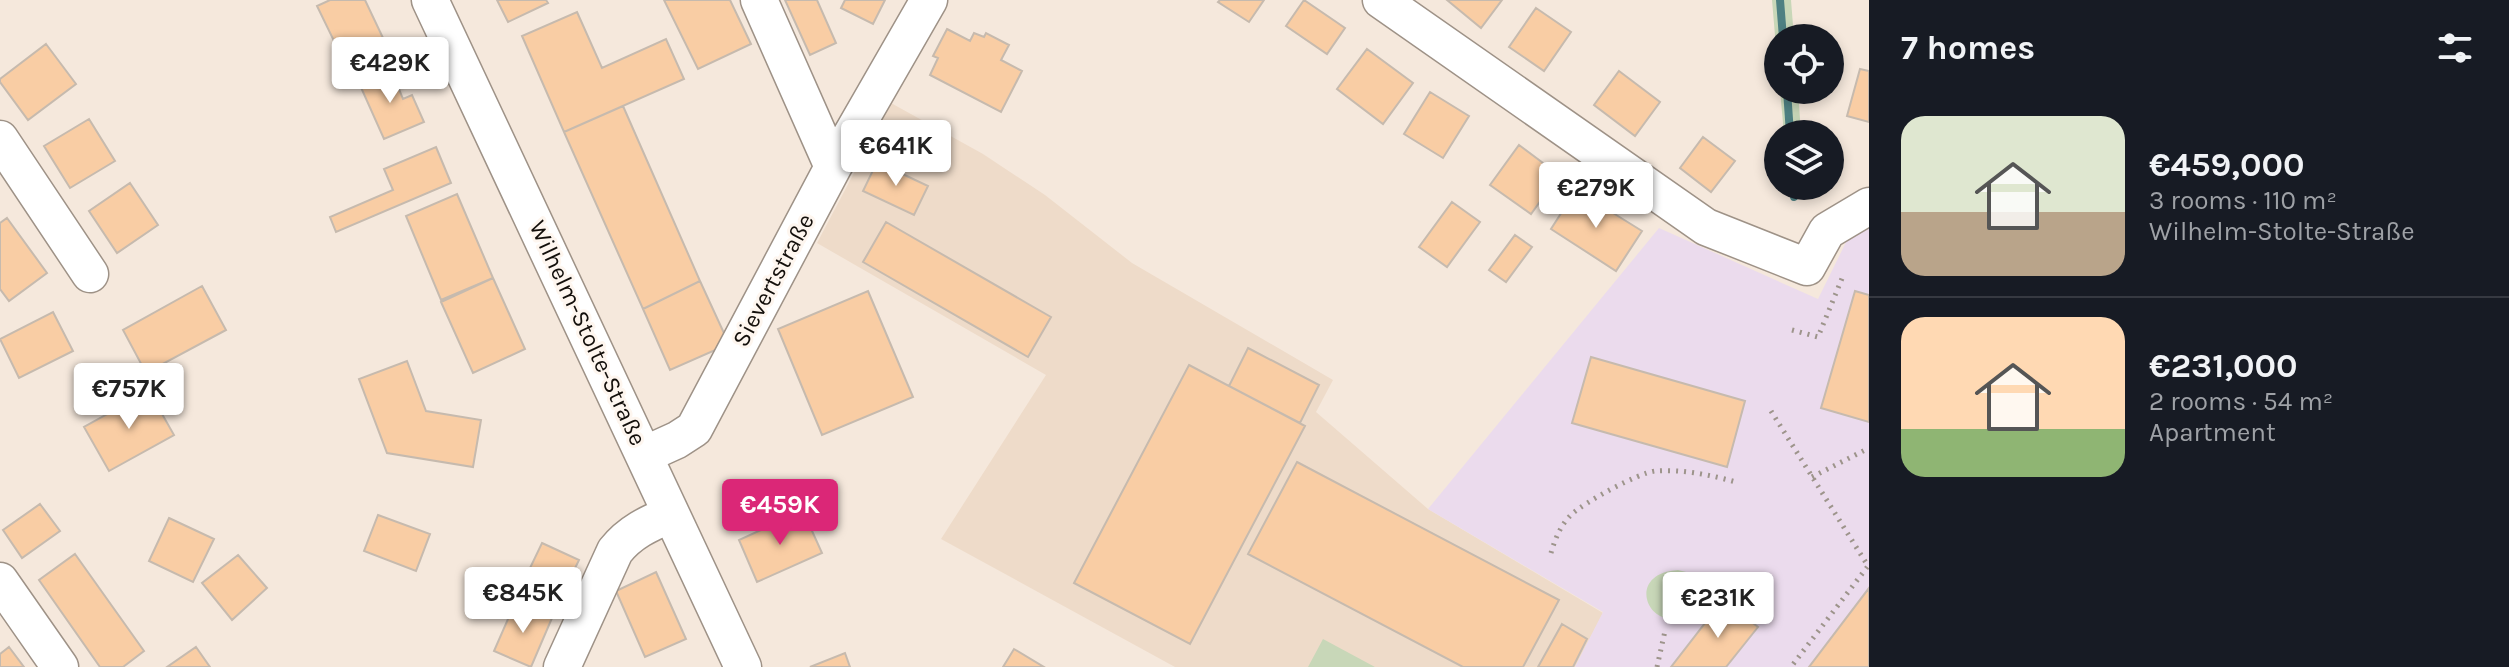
<!DOCTYPE html>
<meta charset="utf-8">
<style>
body{margin:0;font-family:Karla,sans-serif;background:#242831;color:#f1f3f6;height:100vh;display:flex;flex-direction:column;font-size:30px;white-space:nowrap}
*{box-sizing:border-box;margin:0}
p{font-size:26px;color:#9ea1a6}
.icon{flex:none;width:44px;height:44px;fill:none;stroke:currentColor;stroke-width:2;stroke-linecap:round;stroke-linejoin:round}
.map{position:relative;flex:1;overflow:hidden}
.panel{display:flex;flex-direction:column;background:#171b24;width:640px}
.panel>*{flex:none}
.tools{position:absolute;left:1764px;top:24px;display:grid;gap:16px}
.tools a{display:grid;place-items:center;width:80px;height:80px;border-radius:50%;background:#171b24;box-shadow:0 4px 12px #0003;font-size:40px}
.price{position:absolute;translate:-50% -68px;padding:0 18px;border-radius:8px;background:#fff;color:#222;font-size:26px;line-height:52px;filter:drop-shadow(0 2px 4px #0008)}
.price::after{content:'';position:absolute;left:50%;top:48px;width:24px;height:18px;margin-left:-12px;background:inherit;clip-path:polygon(0 0,100% 0,50% 100%)}
.price.current{background:#db2777;color:#fff}
ul{padding:0;list-style:none}
li{display:flex;align-items:center;gap:24px;height:200px;padding:0 32px}
li+li{border-top:2px solid #363941}
li span{display:grid;place-items:center;flex:none;width:224px;height:160px;border-radius:24px;color:#555}
li>.icon{margin-inline-start:auto}
span .icon{width:96px;height:96px;fill:#fffc;stroke-width:1}
li b{font-size:34px}
h2{display:flex;justify-content:space-between;align-items:center;height:96px;padding:0 32px;font-size:34px}
main{display:flex;flex:1;min-height:0}
.map>svg:first-child{display:block}
</style>
<main>
<div class="map">
<svg width="1869" height="667" viewBox="0 0 1869 667">
<rect width="100%" height="100%" fill="#f5e8dc"/>
<path fill="#eedbc9" d="M891 103 983 154 1045 195 1132 263 1333 380 1316 412 1428 509 1603 613 1575 667H1175L941 539 1046 375 817 243Z"/>
<path fill="#ebdbed" d="M1659 228 1818 299 1852 230 1869 228V667H1575L1603 612 1428 509Z"/>
<path fill="#c8d7b8" d="M1772 0H1791L1794 38H1778V71Z
M1780 90H1798L1801 134H1784Z
M1678 570 1686 572 1689 578 1688 611C1653 640 1620 574 1678 570Z
M1323 639 1375 667H1308Z"/>
<g fill="none" stroke-linecap="round" stroke-linejoin="round">
<path stroke="#4e8082" stroke-width="8" d="M1780 0 1783 38
M1787 90 1790 134
M1793 186 1794 197"/>
</g>
<path fill="#f9cda4" stroke="#c6baae" stroke-width="2" d="M330 0H365L393 59 352 78 317 6Z
M497 0H546L548 3 508 22Z
M664 0H730L751 44 698 69Z
M785 0H817L836 43 810 55Z
M845 0H885L873 24 841 8Z
M1220 0H1264L1249 22 1218 2Z
M1304 0 1345 28 1327 54 1286 26Z
M1447 0H1502L1481 28Z
M1536 8 1571 32 1544 71 1509 47Z
M577 12 602 68 666 39 684 79 564 132 522 36Z
M947 29 970 41 974 33 984 37 986 33 1009 45 1001 60 1022 71 1001 112 930 75 938 58 933 56Z
M46 44 76 84 28 120 0 82V79Z
M1367 49 1413 83 1383 124 1337 89Z
M391 69 403 99 412 95 424 122 384 139 359 83Z
M1860 69 1869 71V122L1847 116Z
M1619 71 1660 102 1635 136 1594 105Z
M1430 92 1469 116 1443 158 1404 134Z
M623 106 700 281 643 309 564 132Z
M89 119 115 161 70 188 44 146Z
M1703 137 1735 161 1711 192 1680 168Z
M1519 145 1559 175 1531 214 1490 185Z
M436 147 451 183 336 232 330 217 393 190 384 169Z
M877 162 928 186 914 215 863 191Z
M130 183 158 225 117 253 89 211Z
M1576 190 1642 231 1616 271 1551 229Z
M457 194 493 278 441 300 406 216Z
M1452 202 1480 222 1447 267 1419 247Z
M7 218 47 273 9 301 0 289V223Z
M886 222 1051 317 1028 357 863 262Z
M1515 235 1532 247 1506 282 1489 270Z
M493 278 525 349 473 373 441 302Z
M700 281 729 344 670 370 643 309Z
M202 286 226 330 146 373 123 330Z
M868 291 913 397 822 435 778 329Z
M1855 291 1869 295V422L1821 408Z
M53 312 73 351 19 378 0 339Z
M1248 348 1319 385 1300 423 1229 386Z
M1591 357 1745 401 1727 467 1572 423Z
M407 361 426 411 481 420 473 467 387 453 359 379Z
M1189 365 1305 426 1190 644 1074 583Z
M149 391 174 435 109 471 84 427Z
M1297 462 1559 600 1523 667H1463L1248 554Z
M40 504 60 531 22 558 3 530Z
M803 511 822 553 757 582 739 540Z
M378 515 430 534 416 571 364 551Z
M169 518 214 539 193 582 149 561Z
M542 543 579 560 556 608 519 591Z
M75 554 144 651 123 667H100L39 580Z
M238 555 267 588 232 620 202 583Z
M656 572 686 639 645 657 616 591Z
M1869 588V667H1809Z
M1723 600 1758 627 1726 667H1671Z
M515 603 552 618 531 667 494 651Z
M1562 624 1587 639 1573 667H1538Z
M9 647 24 667H0V654Z
M196 647 210 667H167Z
M1014 649 1044 667H1003Z
M845 653 850 667H810Z"/>
<g fill="none" stroke-linecap="round" stroke-linejoin="round">
<defs>
<path id="minor" d="M430 0 743 667
M759 0 833 167
M1381 0 1706 227 1807 267 1827 231 1869 206
M0 139 90 274
M644 455 677 440 694 429 833 167 929 0
M0 581 60 667
M562 667 615 551C630 532 648 524 671 514"/>
</defs>
<use href="#minor" stroke="#9e9287" stroke-width="39"/>
<path stroke="#9d948b" stroke-width="5" stroke-dasharray="2 6" stroke-linecap="butt" d="M1792 330 1818 337 1843 276
M1771 411 1868 566 1791 667
M1812 477 1869 448
M1551 553C1555 539 1561 524 1572 514 1585 502 1638 473 1655 471 1681 469 1711 475 1736 482
M1657 667 1665 631"/>
<use href="#minor" stroke="#fff" stroke-width="36"/>
</g>
<g text-anchor="middle" dominant-baseline="central" stroke-width="6" stroke-linejoin="round" paint-order="stroke">
<g font-size="24" fill="#130f0b" stroke="#fef6ef">
<text transform="translate(773 280) rotate(-62)">Sievertstraße</text>
<text transform="translate(588 333) rotate(65)">Wilhelm-Stolte-Straße</text>
</g>
</g>
</svg>
<div class="tools">
<a><svg class="icon" aria-label="locate" viewBox="0 0 24 24"><circle cx="12" cy="12" r="6"/><path d="M12 2v4M12 18v4M2 12h4M18 12h4"/></svg></a>
<a><svg class="icon" aria-label="layers" viewBox="0 0 24 24"><path d="M12 4l9 5-9 5-9-5zM3 14l9 5 9-5"/></svg></a>
</div>
<b class="price" style="left:390px;top:105px">€429K</b>
<b class="price" style="left:896px;top:188px">€641K</b>
<b class="price" style="left:1596px;top:230px">€279K</b>
<b class="price" style="left:129px;top:431px">€757K</b>
<b class="price current" style="left:780px;top:547px">€459K</b>
<b class="price" style="left:523px;top:635px">€845K</b>
<b class="price" style="left:1718px;top:640px">€231K</b>
</div>
<section class="panel">
<h2>7 homes<svg class="icon" aria-label="filters" viewBox="0 0 24 24"><path d="M4 7h16M4 17h16"/><circle cx="9" cy="7" r="2"/><circle cx="15" cy="17" r="2"/></svg></h2>
<ul>
<li><span style="background:linear-gradient(#dfe7d0 60%,#b9a48a 0)"><svg class="icon" aria-label="home" viewBox="0 0 24 24"><path d="M3 11l9-7 9 7M6 9v11h12V9"/></svg></span><div><b>€459,000</b><p>3 rooms · 110 m²</p><p>Wilhelm-Stolte-Straße</p></div></li>
<li><span style="background:linear-gradient(#ffd9b3 70%,#8fb573 0)"><svg class="icon" aria-label="home" viewBox="0 0 24 24"><path d="M3 11l9-7 9 7M6 9v11h12V9"/></svg></span><div><b>€231,000</b><p>2 rooms · 54 m²</p><p>Apartment</p></div></li>
</ul>
</section>
</main>
